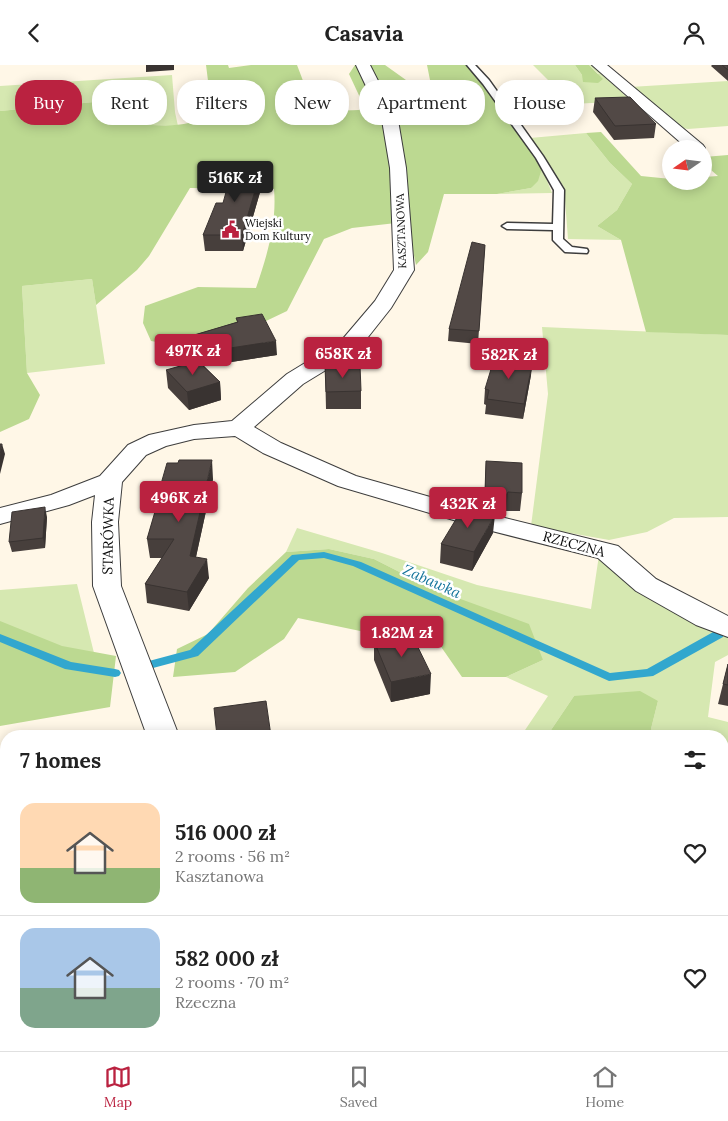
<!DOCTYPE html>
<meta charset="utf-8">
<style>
body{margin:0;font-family:Lora,serif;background:#f2f2f2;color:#222;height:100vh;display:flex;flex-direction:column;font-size:19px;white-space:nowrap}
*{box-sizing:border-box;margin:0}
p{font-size:16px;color:#767676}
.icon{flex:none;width:28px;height:28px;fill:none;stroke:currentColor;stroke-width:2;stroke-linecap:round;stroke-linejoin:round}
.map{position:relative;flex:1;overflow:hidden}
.side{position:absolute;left:0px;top:665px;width:729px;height:321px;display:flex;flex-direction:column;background:#fff;border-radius:20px 20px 0 0;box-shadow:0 2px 12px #0003}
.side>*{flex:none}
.hud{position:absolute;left:15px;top:15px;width:699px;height:45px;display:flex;gap:10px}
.needle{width:32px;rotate:256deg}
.fabs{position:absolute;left:662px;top:75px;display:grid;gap:10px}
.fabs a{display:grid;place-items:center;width:50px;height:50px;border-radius:50%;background:#fff;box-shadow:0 2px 12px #0003;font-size:25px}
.price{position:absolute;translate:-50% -42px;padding:0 11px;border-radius:5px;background:#ba2240;color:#fff;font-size:16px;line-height:32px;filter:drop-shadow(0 1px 2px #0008)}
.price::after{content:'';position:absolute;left:50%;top:30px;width:15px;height:11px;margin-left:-8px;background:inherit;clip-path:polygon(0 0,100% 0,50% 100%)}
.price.on{background:#222;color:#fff}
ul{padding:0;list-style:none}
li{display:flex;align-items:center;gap:15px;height:125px;padding:0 20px}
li+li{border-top:1px solid #e0e0e0}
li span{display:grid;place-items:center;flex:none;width:140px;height:100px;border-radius:15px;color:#555}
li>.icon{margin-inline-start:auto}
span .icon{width:60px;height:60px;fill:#fffc;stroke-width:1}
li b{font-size:21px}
h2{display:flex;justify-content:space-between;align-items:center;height:60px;padding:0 20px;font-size:21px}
.tag{padding:0 18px;border-radius:20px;background:#fff;box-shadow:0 2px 12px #0003;font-size:18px;line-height:45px}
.tag.on{background:#ba2240;color:#fff}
header{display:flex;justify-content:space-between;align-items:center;height:65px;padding:0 20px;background:#fff;font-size:22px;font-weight:700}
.dock{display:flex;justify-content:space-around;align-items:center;height:70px;border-top:1px solid #e0e0e0;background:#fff;font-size:14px;color:#767676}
.dock a{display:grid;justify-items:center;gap:2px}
.dock .on{color:#ba2240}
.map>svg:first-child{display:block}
</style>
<header><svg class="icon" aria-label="back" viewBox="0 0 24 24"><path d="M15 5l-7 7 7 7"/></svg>Casavia<svg class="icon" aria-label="person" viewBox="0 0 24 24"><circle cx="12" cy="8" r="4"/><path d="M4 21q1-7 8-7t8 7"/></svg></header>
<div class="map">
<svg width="728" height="986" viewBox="0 0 728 986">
<rect width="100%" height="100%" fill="#fff7e7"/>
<path fill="#d6e8b1" d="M533 0H575L582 10 599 9 589 0H592L631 36 572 39Z
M172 10 175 47 178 61 151 60 136 33 0 46V21Z
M728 16V61L688 64 677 62 630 22Z
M586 68 610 98 632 119 617 145 597 161 621 175 568 174 564 122 530 73Z
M542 103 552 128 497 129 531 123Z
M92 214 105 299 27 308 22 221Z
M542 262 728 270V452L674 453 647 467 609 475 531 461 548 329Z
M297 463 382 488 477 520 591 544 599 490 728 570V590L715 597 708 652 728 657V750L723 744 722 671H656L651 664 658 636 574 631 547 671H521L548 631 506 612 543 595 433 524 374 494 329 484 286 487Z
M77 519 95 592 0 565V525Z
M723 810 728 811V986H407L405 980H722Z"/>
<path fill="#bcd991" d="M206 0H228L229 3 251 0H297L305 21 276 48 359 45 364 41 349 9 355 0H385L406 15H430L427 0H466L487 23 542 103 538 116 531 123 497 129H444L428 187 416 200 409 167 396 158 352 163 324 174 287 246 226 275 186 282 151 276 143 258 145 241 198 222 256 223C267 191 277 158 274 124L190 123 149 191 137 205 96 240 92 214 22 221 27 308 40 330 29 354 0 367V46L136 33 151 60C175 61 193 61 212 47Z
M575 0H589L603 14 598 18 583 17 582 10Z
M601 67 641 111 671 114V116H704V112L718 111 704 99V92L728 90V270L646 267 621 175 597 161 617 145 632 119 610 98 586 68Z
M329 484 374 494 433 524 529 559 543 595 506 612H462L428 563 388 554 365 567 298 553 284 574 235 607 173 612 177 584 208 569 248 523 286 487Z
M0 556 62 581 116 591 110 642 0 661Z
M640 626 658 636 651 664 656 671H547L574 631Z
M723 744 728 750V811L723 810Z"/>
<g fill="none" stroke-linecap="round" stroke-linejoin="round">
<path fill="#32a7ce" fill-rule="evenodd" d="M324 487 361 497 610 608 647 604 715 566H723L724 569 723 572 653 611 609 616 353 501 324 493 299 495 198 591 153 603 149 602 147 599 149 596 190 585 292 490Z
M0 569 71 597 115 604 119 605 121 608 119 611 115 612 65 604 0 577Z"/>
<defs>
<path id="service" d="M467 0H475L489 15 543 91 564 125 563 174 572 182 587 184 588 186 587 188 565 187 553 175V165L507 164 502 161 507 158 553 159 554 125 536 93 483 19Z"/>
<path id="minor" d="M356 0H370L398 55 406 103 414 205 391 243 357 286 303 319 254 362 281 378 356 411 501 452 618 481 656 514 728 551V572L696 560 636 526 598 493 484 464 338 421 263 388 235 371 194 374 166 381 146 390 122 417 118 457 121 521 179 671H147L93 521 92 457 95 430 69 440 0 459V443L51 430 100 411 128 380 149 370 194 360 232 356 287 309 341 276 375 236 394 205 390 103 382 55Z
M592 0H607L703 80 705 83 704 85 688 84Z
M722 960 728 962V986H704L702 980H722Z
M192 980H234L237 986H195Z"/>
</defs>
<use href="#service" stroke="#3d3d3d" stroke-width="3"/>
<use href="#minor" stroke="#3d3d3d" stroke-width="2"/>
<use href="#service" fill="#fff" fill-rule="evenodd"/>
<use href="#minor" fill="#fff" fill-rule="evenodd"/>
</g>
<path fill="#473f3c" d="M712 0H728V16L711 1Z
M595 33 656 59 654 73 614 75 593 47Z
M262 102 263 117 243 186H205L203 170 223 138Z
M485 180 478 279 448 276 449 264Z
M236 253 277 290 204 301 220 317 221 335 189 345 168 323 166 305 178 302 176 290 174 276 237 257Z
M325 301 361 326V344H326Z
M531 310 523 354 485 349 486 340 484 339 485 324Z
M486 396 522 428 520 446H506L503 451 484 445Z
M213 414 196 492 209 513 189 546 147 538 145 519 162 493H150L147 474 160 432 159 426Z
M47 452 45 483 12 487 9 477Z
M493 468 472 506 440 498 441 479Z
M374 576 430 629 391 637 374 595Z
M728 599V641L718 639Z"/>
<path fill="#393331" d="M146 0H174V5L146 7Z
M262 102 263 117 243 186 242 170Z
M276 276 277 290 179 305 178 291Z
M533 295 531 310 523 354 524 339Z
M220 317 221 335 189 345 187 327Z
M2 379 5 389 0 409V390Z
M212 395 213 414 192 510 190 491Z
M508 427 506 446 503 451 505 432Z
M45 442 47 452 45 483 43 473Z
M495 450 493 468 472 506 474 487Z
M207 494 209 513 189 546 187 527Z
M431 609 430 629 391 637V617Z
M84 980H89V986H84Z"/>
<path fill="#524946" stroke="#393331" d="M722 0H728V5Z
M630 32 656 59 615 61 595 33Z
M233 102H262L242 170H203L216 138H223Z
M472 177 485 180 479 266 449 264Z
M262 249 276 276 178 291 174 276 238 257 236 253Z
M495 291 533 295 524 339 487 334 489 325 485 324Z
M198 296 220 317 187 327 166 305Z
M360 300 361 326 326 327 325 301Z
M0 379H2L0 390Z
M179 395H212L190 491 207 494 187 527 145 519 174 474H147L161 426H159L167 398H178Z
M486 396 522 398V428L508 427 505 432 485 427Z
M464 441 495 450 474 487 441 479Z
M45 442 43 473 9 477 12 447Z
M411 568 431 609 391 617 374 576Z
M728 599V620L723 619Z
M266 636 271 671H217L214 643Z
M16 980H84V986H16Z"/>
<defs>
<symbol id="civic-bare" viewBox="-9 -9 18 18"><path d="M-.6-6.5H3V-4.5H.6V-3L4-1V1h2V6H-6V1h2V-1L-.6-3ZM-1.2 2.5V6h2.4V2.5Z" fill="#ba2240" stroke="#fff" stroke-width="2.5" paint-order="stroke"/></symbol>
</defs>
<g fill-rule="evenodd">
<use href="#civic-bare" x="218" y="152" width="25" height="25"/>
</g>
<g text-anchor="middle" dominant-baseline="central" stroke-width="5" stroke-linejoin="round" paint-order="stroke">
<g font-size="11" fill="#0a0a0a" stroke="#fff" text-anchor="start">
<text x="245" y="158">Wiejski<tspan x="245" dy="13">Dom Kultury</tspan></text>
</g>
<g font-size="11" fill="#0a0a0a" stroke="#fff">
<text transform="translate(401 166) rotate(-92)">KASZTANOWA</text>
</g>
<g font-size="14" fill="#0a0a0a" stroke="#fff">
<text transform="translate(108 471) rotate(-89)">STARÓWKA</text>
<text transform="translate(574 479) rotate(15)">RZECZNA</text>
</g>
<g font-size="15" font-style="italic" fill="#14749b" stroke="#fff">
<text transform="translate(432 516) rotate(24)">Zabawka</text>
</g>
</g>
</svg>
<div class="fabs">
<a><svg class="needle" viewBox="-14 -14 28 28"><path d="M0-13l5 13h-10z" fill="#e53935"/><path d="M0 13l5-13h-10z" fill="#767676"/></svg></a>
</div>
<b class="price on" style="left:235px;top:138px">516K zł</b>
<b class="price" style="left:193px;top:311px">497K zł</b>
<b class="price" style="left:343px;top:314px">658K zł</b>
<b class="price" style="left:509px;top:315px">582K zł</b>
<b class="price" style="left:179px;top:458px">496K zł</b>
<b class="price" style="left:468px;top:464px">432K zł</b>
<b class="price" style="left:402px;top:593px">1.82M zł</b>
<div class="hud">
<a class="tag on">Buy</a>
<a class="tag">Rent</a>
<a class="tag">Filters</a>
<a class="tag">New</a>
<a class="tag">Apartment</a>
<a class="tag">House</a>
</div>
<section class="side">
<h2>7 homes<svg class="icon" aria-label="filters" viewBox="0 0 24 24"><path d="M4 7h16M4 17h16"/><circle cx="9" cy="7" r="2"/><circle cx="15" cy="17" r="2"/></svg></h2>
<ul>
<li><span style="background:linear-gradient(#ffd9b3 65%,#8fb573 0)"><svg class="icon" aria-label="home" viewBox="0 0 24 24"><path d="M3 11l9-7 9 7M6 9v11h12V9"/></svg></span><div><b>516 000 zł</b><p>2 rooms · 56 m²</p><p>Kasztanowa</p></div><svg class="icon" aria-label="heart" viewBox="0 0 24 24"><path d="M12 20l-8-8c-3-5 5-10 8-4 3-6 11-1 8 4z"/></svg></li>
<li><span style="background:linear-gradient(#a9c7e8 60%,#7fa58c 0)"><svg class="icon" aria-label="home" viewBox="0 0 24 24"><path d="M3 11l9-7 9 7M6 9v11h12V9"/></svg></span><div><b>582 000 zł</b><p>2 rooms · 70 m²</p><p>Rzeczna</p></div><svg class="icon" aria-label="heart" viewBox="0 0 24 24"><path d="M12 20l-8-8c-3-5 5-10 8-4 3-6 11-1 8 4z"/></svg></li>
</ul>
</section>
</div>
<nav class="dock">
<a class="on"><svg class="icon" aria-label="map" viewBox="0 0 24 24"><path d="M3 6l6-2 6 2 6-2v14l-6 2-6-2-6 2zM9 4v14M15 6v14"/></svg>Map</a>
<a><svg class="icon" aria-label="saved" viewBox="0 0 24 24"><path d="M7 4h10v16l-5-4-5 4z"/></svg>Saved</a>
<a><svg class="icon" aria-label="home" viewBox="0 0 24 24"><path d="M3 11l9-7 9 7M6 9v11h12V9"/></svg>Home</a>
</nav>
